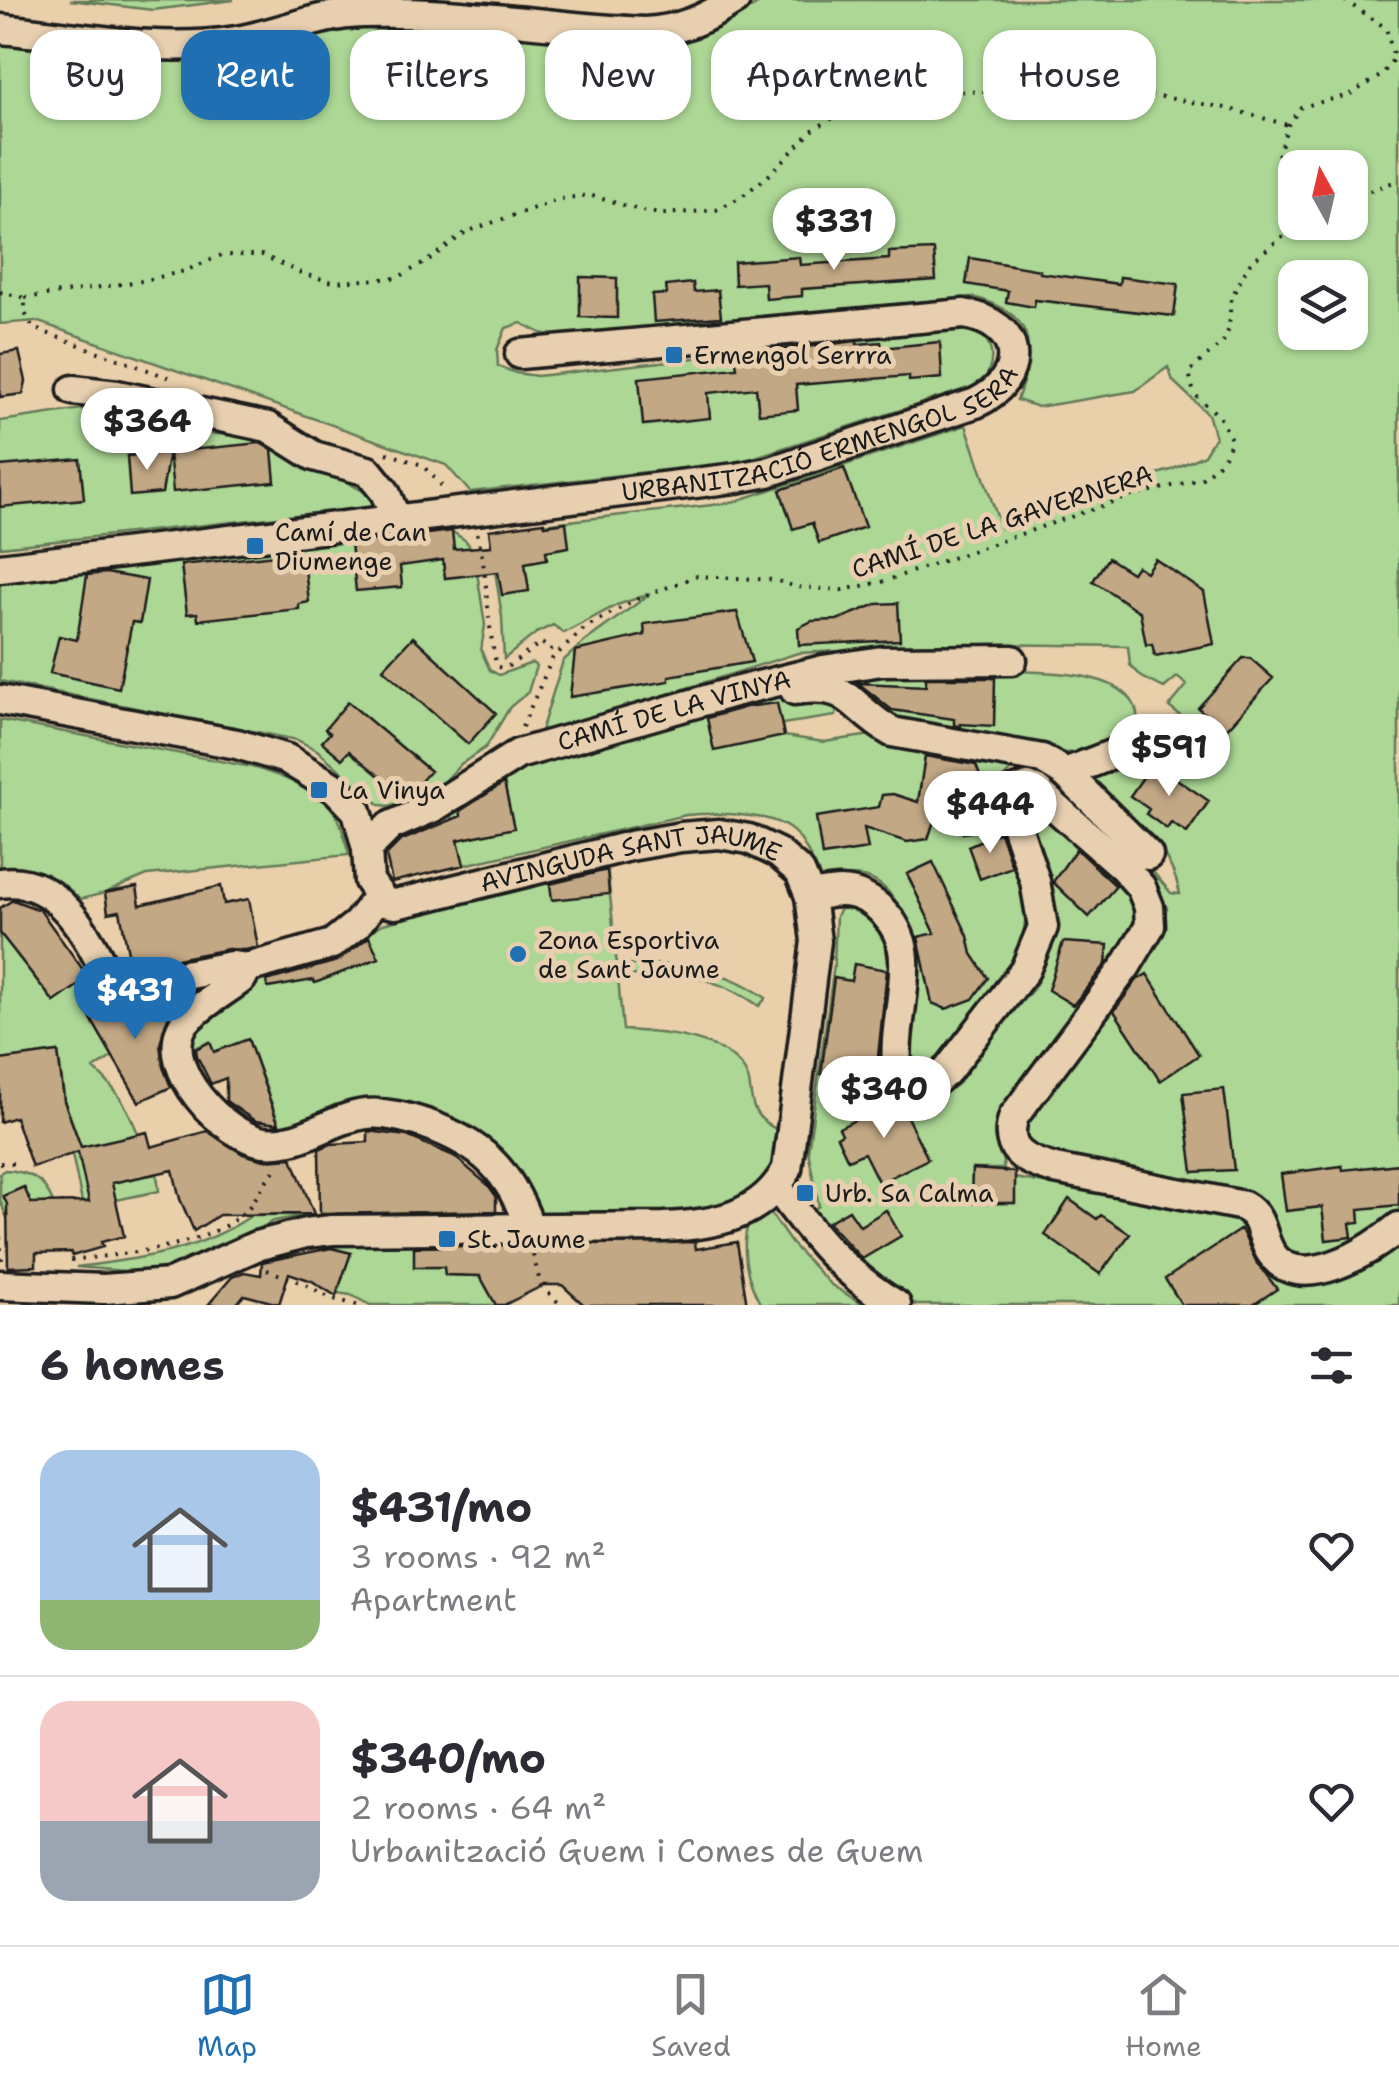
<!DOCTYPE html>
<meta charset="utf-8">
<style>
body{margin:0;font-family:"Shantell Sans",sans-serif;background:#f7f7f7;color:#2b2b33;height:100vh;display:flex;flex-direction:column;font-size:38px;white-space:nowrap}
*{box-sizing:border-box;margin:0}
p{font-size:32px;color:#7c7c81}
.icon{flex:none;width:55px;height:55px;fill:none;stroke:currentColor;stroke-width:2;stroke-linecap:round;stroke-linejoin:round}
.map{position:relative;height:1305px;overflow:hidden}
.drawer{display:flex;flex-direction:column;background:#fff;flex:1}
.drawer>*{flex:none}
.banner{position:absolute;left:30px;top:30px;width:1340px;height:90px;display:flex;gap:20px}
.needle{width:65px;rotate:352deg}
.buttons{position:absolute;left:1278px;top:150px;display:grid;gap:20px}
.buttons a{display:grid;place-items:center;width:90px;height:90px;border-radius:20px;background:#fff;box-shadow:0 2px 8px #0004;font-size:50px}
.price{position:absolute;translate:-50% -85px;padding:0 22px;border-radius:35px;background:#fff;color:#222;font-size:32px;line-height:65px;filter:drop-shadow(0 2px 5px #0008)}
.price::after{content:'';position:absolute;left:50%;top:60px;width:30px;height:22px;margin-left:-15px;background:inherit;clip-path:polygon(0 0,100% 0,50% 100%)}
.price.current{background:#1f6fb2;color:#fff}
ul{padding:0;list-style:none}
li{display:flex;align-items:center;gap:30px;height:250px;padding:0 40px}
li+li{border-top:2px solid #e1e1e2}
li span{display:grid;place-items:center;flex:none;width:280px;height:200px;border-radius:30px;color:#555}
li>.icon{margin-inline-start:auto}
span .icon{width:120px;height:120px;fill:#fffc;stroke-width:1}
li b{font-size:42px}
h2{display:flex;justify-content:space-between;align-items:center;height:120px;padding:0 40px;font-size:42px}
.chip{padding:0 35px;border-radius:30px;background:#fff;box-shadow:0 2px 8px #0004;font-size:35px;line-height:90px}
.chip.current{background:#1f6fb2;color:#fff}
.menu{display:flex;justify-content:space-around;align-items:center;height:140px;border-top:2px solid #e1e1e2;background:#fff;font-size:28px;color:#7c7c81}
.menu a{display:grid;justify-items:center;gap:5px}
.menu .current{color:#1f6fb2}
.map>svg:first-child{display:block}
</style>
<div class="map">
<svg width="1399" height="1305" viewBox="0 0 1399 1305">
<rect width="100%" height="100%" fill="#eacfab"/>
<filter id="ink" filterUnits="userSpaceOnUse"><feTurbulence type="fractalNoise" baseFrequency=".01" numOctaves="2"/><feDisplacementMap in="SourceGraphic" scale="20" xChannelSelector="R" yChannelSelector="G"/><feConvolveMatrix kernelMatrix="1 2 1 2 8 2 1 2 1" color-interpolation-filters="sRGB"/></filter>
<g filter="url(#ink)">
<path fill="#acd795" stroke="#647a58" stroke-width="2.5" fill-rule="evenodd" d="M70 0H234L153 10Z
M764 0H1399V1215L1326 1261 1292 1257C1269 1231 1275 1206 1241 1190L1043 1153C1026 1143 1023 1139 1026 1120L1155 948 1167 908 1153 886 1032 774 1013 769C999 780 993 790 993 808 1005 839 1021 872 1025 905 1032 962 968 1020 934 1063L926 1067 917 1066 909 1057 915 982 919 974C910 937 902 876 852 876 841 876 830 879 819 880 804 839 796 821 750 816 728 813 708 813 686 815L464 865 450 808 514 771 706 711 762 698 803 695 829 701 837 710 836 716 782 724 784 736 824 742 878 734 925 752 944 756 959 751 1034 763 1130 845 1171 893 1180 894C1169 841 1128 813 1088 782L1086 772 1154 748 1185 770 1199 751 1175 742 1191 724 1169 707 1187 685 1177 677 1164 688 1142 677 1130 665 1128 646 990 644 798 653 540 734 563 661 584 642 650 594 617 605 564 633 553 625 536 633 504 659 502 617 489 530 730 503 966 425 1001 528 1030 520 1112 487 1171 470 1204 455 1215 437 1208 414 1173 381 1168 367 1135 391 1038 407 1017 400C1037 346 1035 313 973 297L557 336 541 333 521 323 506 328 497 350 498 366 516 373 537 376 952 329C958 329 964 328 970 329 997 336 997 371 978 385L743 461 470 492 446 465 36 321 0 324V41L383 24 668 43 713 31ZM1295 168H1350V222H1295ZM1295 278H1350V332H1295Z
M96 407H193L197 432 266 439 389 505 0 547V421Z
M447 528 466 541 474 552 485 625 481 650 490 670 499 675 532 663 536 666 528 692 510 707 486 747 461 764 443 783 390 806 380 805 317 750 297 740 0 681V582Z
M1009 671C1049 672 1158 670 1134 737L1080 752 1061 753 1024 742 898 720 854 686 858 675Z
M0 720 252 767C283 777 327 790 340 823 344 833 346 845 349 855L147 875 105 893 81 899C49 875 39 878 0 878Z
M1032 805 1127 886C1137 903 1139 913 1131 931L1002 1109 997 1128 1004 1169H972V1203H1014L1015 1178 1223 1214 1241 1219 1273 1270 1399 1243V1305H916L839 1247 813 1210 819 1206 808 1151 834 965 836 916 840 909C864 904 894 932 894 956 895 990 888 1027 884 1062L948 1087 1033 989C1071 926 1048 882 1025 819L1026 808Z
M607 865 617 966C672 961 719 965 766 998L759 1006C717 976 668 968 618 978L623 1030C659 1032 718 1036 742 1067 759 1088 738 1112 780 1131 777 1150 777 1168 764 1183 727 1225 590 1213 536 1212L496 1147 479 1135 406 1115 282 1131 248 1040 214 1052 209 1042 183 1053 190 1027 265 974 268 988 378 957 367 933 383 924Z
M0 933 54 1002 91 976 111 1004 91 1018 113 1056 94 1069C116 1088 128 1107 138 1134L109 1172 133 1178 157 1174 159 1191 83 1207 72 1154 82 1150 65 1102 58 1052 0 1060Z
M5 1170C31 1172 44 1179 53 1203L37 1217 7 1218 0 1200V1173Z
M771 1214 791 1243 830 1284 864 1305H761C746 1279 740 1248 749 1220Z
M252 1215H308L274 1221 217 1250 176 1266 137 1272 76 1267C138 1259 200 1252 252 1215Z
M414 1243 415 1267H444L445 1275 480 1276 496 1305H370L351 1295 336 1293 351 1253 325 1246Z"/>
<path fill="#c3a885" stroke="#1c1c1c" stroke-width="2.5" d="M934 250 936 280 802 289V296L766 299 765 283 735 285 734 262 799 257 800 265 889 259V252Z
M970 258 1040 270V273L1119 284 1120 277 1178 284 1174 316 1035 300 1034 307 1006 302 1008 291 966 284Z
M580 277 617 278V318L580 317Z
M693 283 694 292 718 290 721 317 654 322 652 295 667 294 666 286Z
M857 341V344L881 342 882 348 940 342 942 378 909 381V376L796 385 798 410 759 414 756 388 708 393 710 418 643 425 639 378 737 368 735 355Z
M19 351 26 381 23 394 0 397V354Z
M260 443 272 450 275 482 173 492 169 452Z
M169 452 162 493 130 496 127 456Z
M80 459 84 499 0 507V466Z
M844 468 865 527 819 543 812 523 793 529 780 490Z
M544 522 545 525 566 522 569 547 546 551 547 559 525 563 529 591 502 595 498 572 445 578 443 560 400 566 402 587 356 591 351 543 452 531 454 549 491 546 489 530Z
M303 552 309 602 299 604V609L198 620 197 613 187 614 181 565Z
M1108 558 1132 573 1137 566 1146 572 1155 559 1204 592 1214 644 1155 656 1152 644 1146 645 1140 612 1093 581Z
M106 573 147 580 140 623 132 622 119 688 50 673 59 636 77 640 87 575Z
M898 603 900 640 799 645 798 628 812 621 837 620 877 604Z
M737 612 752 662 669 676V681L570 697 575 651 645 635 644 624Z
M413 637 496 713 468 744 383 669Z
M1243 658H1250L1273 678 1224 732 1198 708Z
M926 678H995L994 726 960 724 961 727 954 725V719L892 710 858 683 926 686Z
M348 702 430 771 406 798 349 751 342 759 322 742 330 733 325 729Z
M777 703 784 736 714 751 707 718 746 707Z
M925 756 976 765 999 827 963 833 946 785 928 839 907 842 864 828 868 849 822 856 816 817 879 807 882 795 893 794 918 802Z
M1153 763 1209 801 1187 833 1171 823 1167 829 1146 814 1149 809 1130 796Z
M504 783 514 828 458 840 464 865 392 882 386 855 400 841 461 816 460 811Z
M1000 832 1012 867 980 879 968 846Z
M1076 849 1116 886 1089 917 1053 882Z
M933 862 968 936 972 954 988 978 973 999 946 1009 932 1003 918 937 935 933 907 874Z
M607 870 609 894 552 900 550 884Z
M221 886 224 904 249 899 258 947 246 950 228 949 136 967 130 963 120 911 108 913 105 893 137 887 140 905Z
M13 900 40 910 89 978 54 1002 0 933V908Z
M369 937 379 958 315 983 313 980 268 988 266 981 337 961Z
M1063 942 1108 945 1106 964 1073 1005 1048 990Z
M854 964 887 970 877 1067 859 1064 856 1081 821 1074 834 978 851 981Z
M1147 974 1199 1055 1160 1081 1114 1011 1137 980Z
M160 998 169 1014 160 1044 163 1067 171 1087 139 1102 84 1007Z
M248 1039 275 1115 279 1124 255 1121 226 1101V1078L211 1084 197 1056 196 1049 210 1042 214 1052Z
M58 1052 64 1101 81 1147 147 1132 151 1147 207 1131 243 1154 264 1160 292 1158 314 1214 219 1215 194 1231 180 1199 173 1170 112 1183 124 1236 101 1242 103 1247 72 1256 71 1252 36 1253V1266L8 1267 7 1204 3 1196 24 1187 31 1203 89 1202 78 1152 32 1167 15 1117 0 1122V1060Z
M1224 1089 1234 1170 1193 1172 1183 1093Z
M898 1099 928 1159 879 1183 864 1153 848 1160 837 1137 842 1134 839 1128Z
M368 1131 407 1136 454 1156 488 1185 496 1196V1211L320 1214 319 1149 331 1144 368 1142Z
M1399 1164V1205L1359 1209 1360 1222 1350 1223 1352 1237 1326 1240 1322 1207 1286 1211 1281 1174 1342 1166 1343 1170Z
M972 1169 1015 1172V1203H971Z
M1069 1199 1097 1219 1101 1215 1130 1234 1100 1274 1045 1235Z
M849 1210 860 1226 886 1210 901 1236 862 1259 828 1222Z
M1241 1229 1256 1261 1277 1289 1253 1305H1182L1165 1279Z
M695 1242 696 1249 737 1242 747 1305H584L562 1285H544L504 1305H496L480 1276 445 1275 444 1267H414V1247Z
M331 1248 351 1253 336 1296 312 1281 289 1273 279 1304 244 1295 236 1305H208L232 1277 244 1272 261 1275 262 1262Z"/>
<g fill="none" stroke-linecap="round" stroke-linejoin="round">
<defs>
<g id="minor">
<path d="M0 29C79 36 156 54 236 41 279 34 318 14 363 13 456 10 551 28 645 32 681 30 705 19 735 0"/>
<path d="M73 390 117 395 268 427 314 456 368 471 385 492 396 519"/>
<path id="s1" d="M0 568 736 478 768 472 976 403C1029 377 1023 323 964 314L520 354"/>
<path d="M795 690C854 682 848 707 892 732L1042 759 1065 773 1148 855"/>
<path id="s2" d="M0 700 237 744 287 759 336 789 357 811 367 849 369 881 384 902 395 904 413 900 630 846 681 837 719 834 749 839 778 853 800 872 810 896 816 941 787 1169C762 1217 713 1225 664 1227L332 1230 306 1233 256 1246 170 1284 104 1289 0 1285"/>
<path d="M1065 773 1144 742 1184 755"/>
<path id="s3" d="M367 849 390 826 434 807 518 754 734 692 823 670 882 661 1012 660"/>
<path d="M0 883C57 875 87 934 108 977L129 986 231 966 247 968 242 978C227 990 192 1010 183 1025 158 1068 224 1137 264 1142 303 1146 330 1118 366 1114 386 1112 407 1118 426 1124 482 1144 509 1170 529 1226"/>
<path d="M810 896C819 895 830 892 840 892 875 892 903 927 904 959 906 998 892 1036 898 1075L921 1086 934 1082 947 1071 1025 970 1043 927 1035 881 1008 800 1010 793 1028 787 1036 790 1123 867 1141 887 1149 907 1150 926 1126 966 1014 1116C1002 1150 1025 1161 1055 1169L1244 1206C1264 1218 1260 1236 1271 1253 1299 1296 1372 1250 1399 1227"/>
<path d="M247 968 332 944 357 924 378 897"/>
<path d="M777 1187C815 1238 841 1271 896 1305"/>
</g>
</defs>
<use href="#minor" stroke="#1c1c1c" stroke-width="35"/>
<path stroke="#1c1c1c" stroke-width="4" stroke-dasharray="2.5 8" stroke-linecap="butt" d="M1295 182 1278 156 1288 125 1301 107 1349 95 1382 75 1394 58 1386 28 1344 0
M1350 198 1399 180
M0 292 25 298V313L33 328 170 378
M25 298 142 281 185 271 222 255H262L303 274 333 282 397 278 426 262 466 232 560 199 589 195 646 212 665 214 716 210 741 197 768 176 813 130 851 107 932 91 1151 95 1226 108 1288 125
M387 453 422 465 442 486
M477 533C489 577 486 623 497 667L506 668 541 643 551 648 552 659
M522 727 552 659 586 627 637 599 697 576 775 580 796 587 842 590 882 582 1131 496 1201 479 1222 460 1232 441 1219 416 1194 394 1189 372 1223 342 1229 329 1231 298 1250 263 1300 222
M0 1163H18
M0 1237 2 1260
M533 1255 541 1286 561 1305
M71 1260C122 1254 213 1248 249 1207 259 1195 264 1181 276 1169
M267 1270 303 1283 330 1298 357 1305"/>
<use href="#minor" stroke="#e7cfaf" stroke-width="28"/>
</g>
</g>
<g fill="#1f6fb2" stroke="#e7cfaf" stroke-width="4">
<rect x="664" y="345" width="20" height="20" rx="5"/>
<rect x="245" y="536" width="20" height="20" rx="5"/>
<rect x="309" y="780" width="20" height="20" rx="5"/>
<circle cx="518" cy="954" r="10"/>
<rect x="795" y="1183" width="20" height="20" rx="5"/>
<rect x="437" y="1229" width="20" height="20" rx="5"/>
</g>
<g text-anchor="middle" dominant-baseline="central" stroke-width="10" stroke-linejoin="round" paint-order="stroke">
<g font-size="25" fill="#1c1c1c" stroke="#e7cfaf" text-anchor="start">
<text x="694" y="355">Ermengol Serrra</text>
<text x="275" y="532">Camí de Can<tspan x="275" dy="29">Diumenge</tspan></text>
<text x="339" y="790">La Vinya</text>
<text x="538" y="940">Zona Esportiva<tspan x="538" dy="29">de Sant Jaume</tspan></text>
<text x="825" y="1193">Urb. Sa Calma</text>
<text x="467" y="1239">St. Jaume</text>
</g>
<g font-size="25" fill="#1c1c1c" stroke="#e7cfaf">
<text stroke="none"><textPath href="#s1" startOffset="835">URBANITZACIÓ ERMENGOL SERA</textPath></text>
<text transform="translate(1002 521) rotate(-18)">CAMÍ DE LA GAVERNERA</text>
<text stroke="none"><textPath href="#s3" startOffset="342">CAMÍ DE LA VINYA</textPath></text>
<text stroke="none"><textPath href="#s2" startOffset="732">AVINGUDA SANT JAUME</textPath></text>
</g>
</g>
</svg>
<div class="buttons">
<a><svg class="needle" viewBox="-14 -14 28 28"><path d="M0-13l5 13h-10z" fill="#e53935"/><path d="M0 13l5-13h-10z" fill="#7c7c81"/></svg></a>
<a><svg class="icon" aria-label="layers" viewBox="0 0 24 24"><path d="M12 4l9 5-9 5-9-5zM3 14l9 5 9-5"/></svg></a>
</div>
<b class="price" style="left:834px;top:273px">$331</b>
<b class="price" style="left:147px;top:473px">$364</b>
<b class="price" style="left:1169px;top:799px">$591</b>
<b class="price" style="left:990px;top:856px">$444</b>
<b class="price current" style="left:135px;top:1042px">$431</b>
<b class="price" style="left:884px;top:1141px">$340</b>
<div class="banner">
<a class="chip">Buy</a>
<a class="chip current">Rent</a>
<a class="chip">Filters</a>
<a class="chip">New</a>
<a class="chip">Apartment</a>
<a class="chip">House</a>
</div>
</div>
<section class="drawer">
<h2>6 homes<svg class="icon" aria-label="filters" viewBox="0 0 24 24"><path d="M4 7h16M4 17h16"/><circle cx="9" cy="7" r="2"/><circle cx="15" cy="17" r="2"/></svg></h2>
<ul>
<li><span style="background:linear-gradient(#a9c7e8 75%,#8fb573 0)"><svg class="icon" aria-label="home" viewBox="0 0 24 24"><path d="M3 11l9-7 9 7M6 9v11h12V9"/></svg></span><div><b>$431/mo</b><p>3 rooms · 92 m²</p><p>Apartment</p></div><svg class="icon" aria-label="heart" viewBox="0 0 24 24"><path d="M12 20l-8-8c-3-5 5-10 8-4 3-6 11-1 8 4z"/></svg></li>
<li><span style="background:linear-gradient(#f6c9c9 60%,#9aa5b1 0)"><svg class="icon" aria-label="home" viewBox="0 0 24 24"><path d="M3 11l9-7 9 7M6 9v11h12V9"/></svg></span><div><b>$340/mo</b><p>2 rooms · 64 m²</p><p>Urbanització Guem i Comes de Guem</p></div><svg class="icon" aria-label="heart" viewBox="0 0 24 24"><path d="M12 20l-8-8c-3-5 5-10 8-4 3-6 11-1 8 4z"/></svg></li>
</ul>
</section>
<nav class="menu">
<a class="current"><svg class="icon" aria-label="map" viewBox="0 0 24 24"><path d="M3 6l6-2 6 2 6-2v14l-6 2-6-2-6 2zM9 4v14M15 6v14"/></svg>Map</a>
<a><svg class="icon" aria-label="saved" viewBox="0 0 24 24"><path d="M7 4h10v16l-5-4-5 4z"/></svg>Saved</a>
<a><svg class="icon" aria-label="home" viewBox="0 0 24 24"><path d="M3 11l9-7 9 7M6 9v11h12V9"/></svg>Home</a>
</nav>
